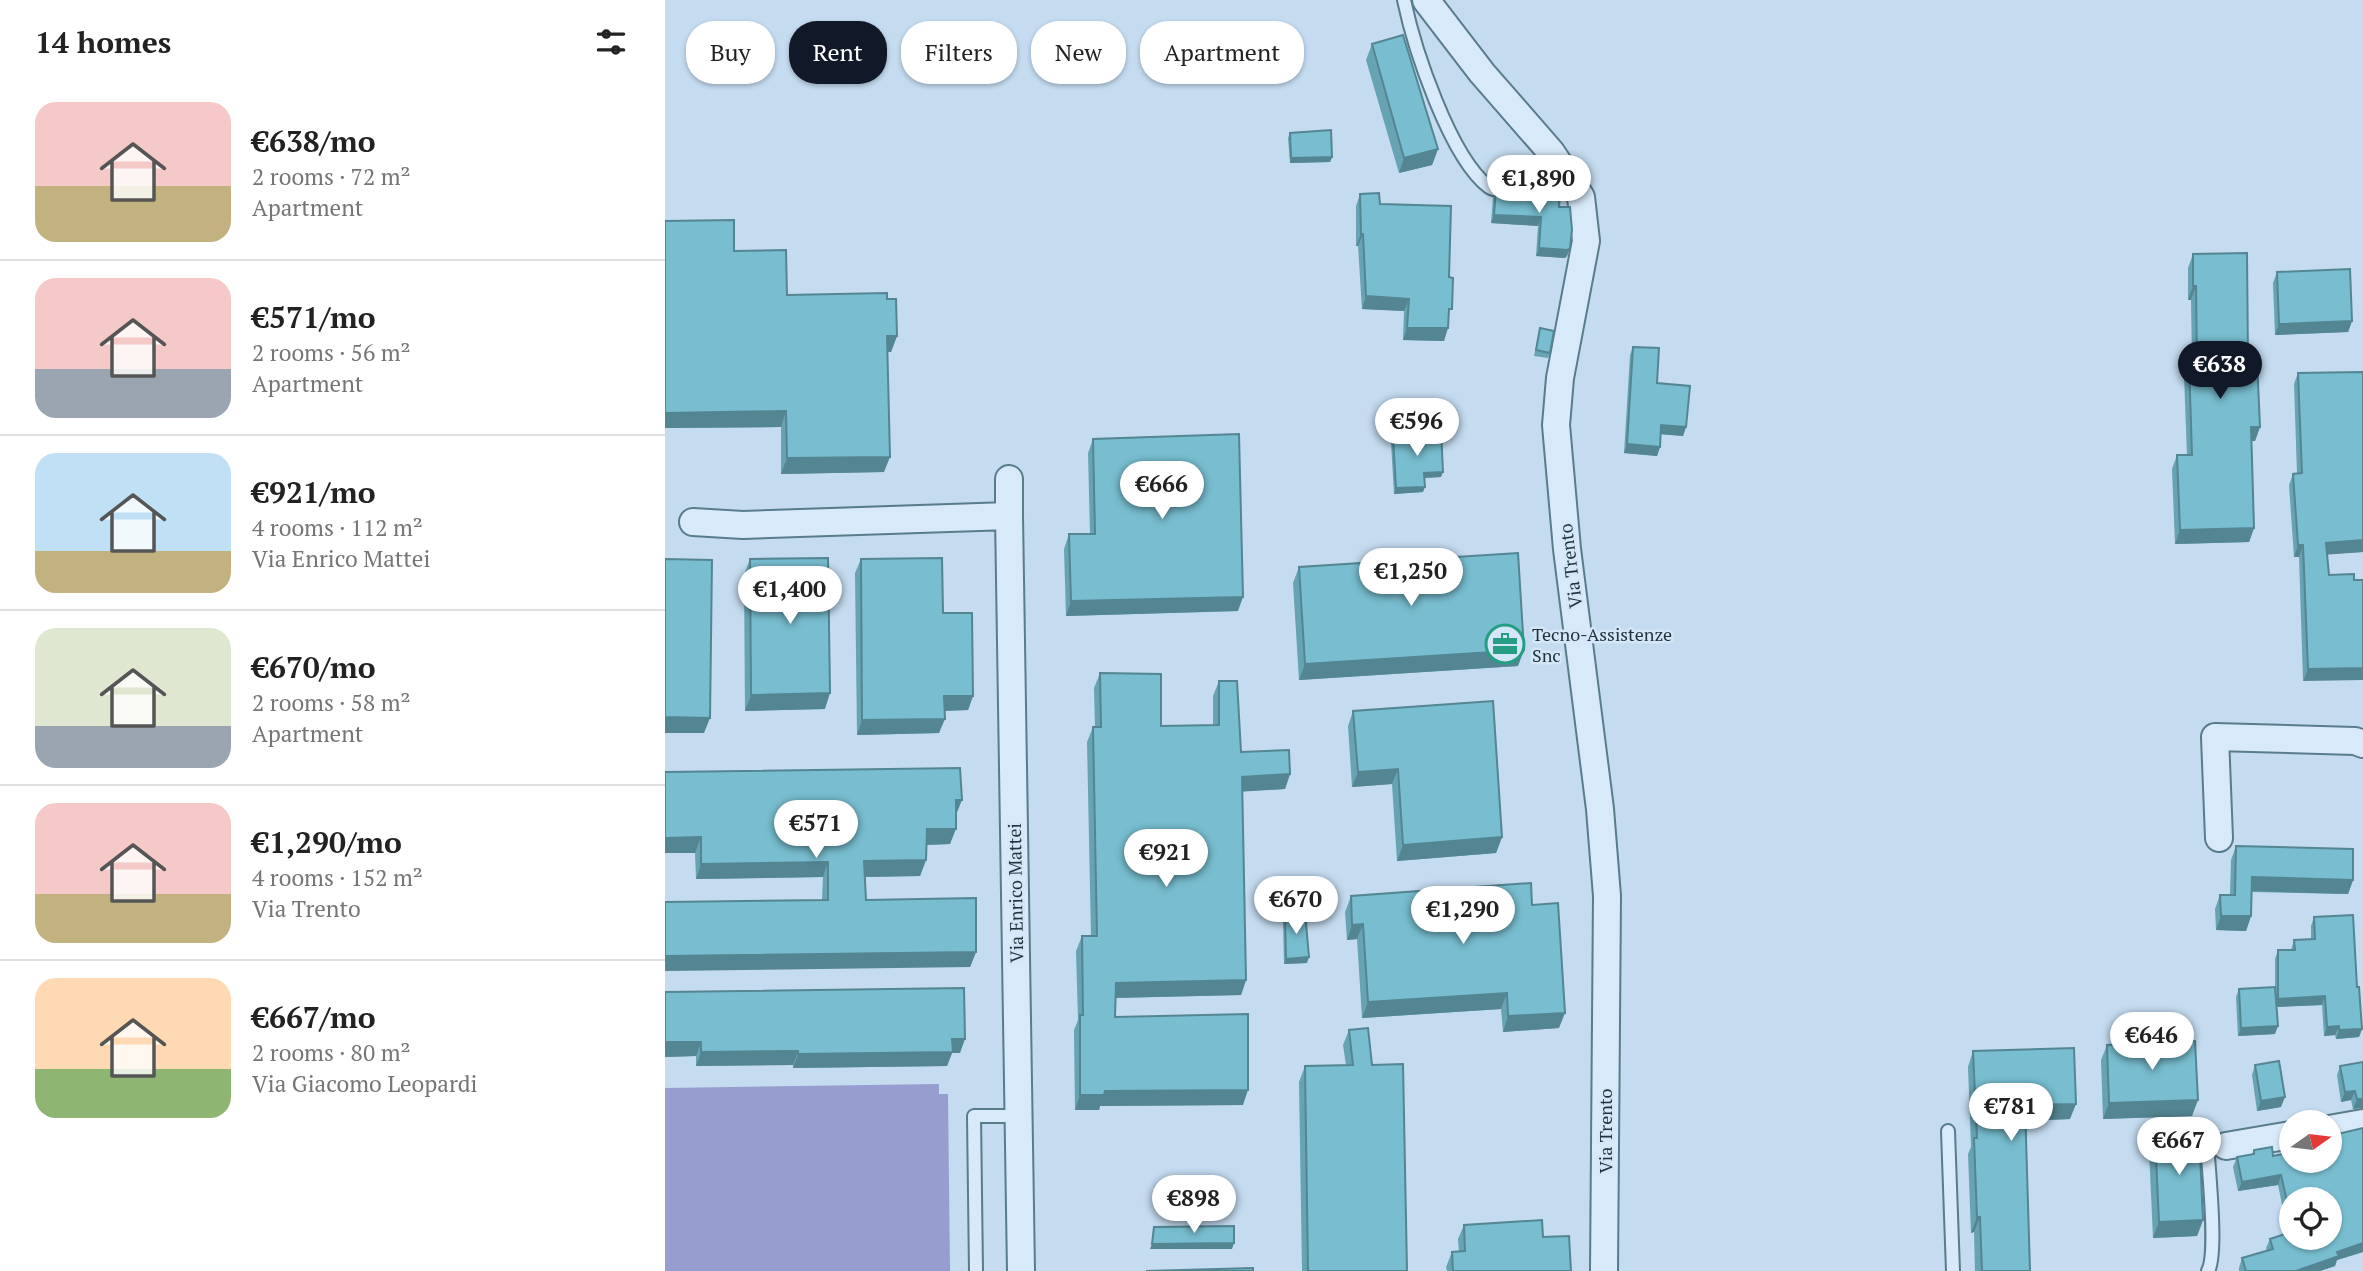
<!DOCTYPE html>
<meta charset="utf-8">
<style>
body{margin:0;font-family:"PT Serif",serif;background:#f6f6f6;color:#222;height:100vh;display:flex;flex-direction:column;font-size:26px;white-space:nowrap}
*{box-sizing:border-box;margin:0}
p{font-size:23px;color:#767676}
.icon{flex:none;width:38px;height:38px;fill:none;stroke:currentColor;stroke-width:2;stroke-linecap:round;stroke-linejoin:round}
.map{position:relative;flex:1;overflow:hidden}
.details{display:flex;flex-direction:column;background:#fff;width:665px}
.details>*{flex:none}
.banner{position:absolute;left:21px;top:21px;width:665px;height:63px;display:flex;gap:14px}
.needle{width:46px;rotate:76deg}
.fabs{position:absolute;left:1614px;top:1110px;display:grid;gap:14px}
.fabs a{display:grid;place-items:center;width:63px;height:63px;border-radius:50%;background:#fff;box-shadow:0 2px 5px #0004;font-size:35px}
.price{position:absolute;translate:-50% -60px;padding:0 16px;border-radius:24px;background:#fff;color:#222;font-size:23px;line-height:46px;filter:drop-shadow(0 2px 4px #0008)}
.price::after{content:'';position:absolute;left:50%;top:42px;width:21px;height:16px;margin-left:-10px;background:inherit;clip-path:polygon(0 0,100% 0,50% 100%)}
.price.current{background:#111827;color:#fff}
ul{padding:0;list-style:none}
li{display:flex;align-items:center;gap:21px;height:175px;padding:0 35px}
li+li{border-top:2px solid #e0e0e0}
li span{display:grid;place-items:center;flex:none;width:196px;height:140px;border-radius:21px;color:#555}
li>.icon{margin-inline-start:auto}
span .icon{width:84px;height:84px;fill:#fffc;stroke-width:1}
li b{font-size:30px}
h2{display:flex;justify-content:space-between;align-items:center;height:84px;padding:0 35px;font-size:30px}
.chip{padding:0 24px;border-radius:28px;background:#fff;box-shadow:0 2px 5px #0004;font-size:24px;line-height:63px}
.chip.current{background:#111827;color:#fff}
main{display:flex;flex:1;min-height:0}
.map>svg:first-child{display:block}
</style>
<main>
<section class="details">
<h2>14 homes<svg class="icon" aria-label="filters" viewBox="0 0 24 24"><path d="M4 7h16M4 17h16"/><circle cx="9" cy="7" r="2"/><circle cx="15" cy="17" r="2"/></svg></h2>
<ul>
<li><span style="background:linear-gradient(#f6c9c9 60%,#c2b280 0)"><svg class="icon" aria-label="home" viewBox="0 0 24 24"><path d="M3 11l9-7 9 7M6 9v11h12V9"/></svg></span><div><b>€638/mo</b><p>2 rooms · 72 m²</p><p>Apartment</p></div></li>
<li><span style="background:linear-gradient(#f6c9c9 65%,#9aa5b1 0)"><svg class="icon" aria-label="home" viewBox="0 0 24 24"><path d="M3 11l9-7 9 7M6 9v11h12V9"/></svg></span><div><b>€571/mo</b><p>2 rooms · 56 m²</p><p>Apartment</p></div></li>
<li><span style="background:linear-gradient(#bfe0f5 70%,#c2b280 0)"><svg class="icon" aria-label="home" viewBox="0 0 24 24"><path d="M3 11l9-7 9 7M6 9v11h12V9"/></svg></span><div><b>€921/mo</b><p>4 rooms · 112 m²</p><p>Via Enrico Mattei</p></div></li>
<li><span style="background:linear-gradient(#dfe7d0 70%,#9aa5b1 0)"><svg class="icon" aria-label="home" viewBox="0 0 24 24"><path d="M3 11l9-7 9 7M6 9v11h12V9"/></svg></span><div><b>€670/mo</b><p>2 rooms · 58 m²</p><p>Apartment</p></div></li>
<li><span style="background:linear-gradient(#f6c9c9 65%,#c2b280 0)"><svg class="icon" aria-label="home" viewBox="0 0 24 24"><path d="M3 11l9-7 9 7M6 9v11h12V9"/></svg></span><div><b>€1,290/mo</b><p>4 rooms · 152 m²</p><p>Via Trento</p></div></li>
<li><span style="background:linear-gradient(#ffd9b3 65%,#8fb573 0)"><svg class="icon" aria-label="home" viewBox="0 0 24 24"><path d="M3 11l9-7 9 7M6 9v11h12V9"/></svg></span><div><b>€667/mo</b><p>2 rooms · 80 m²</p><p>Via Giacomo Leopardi</p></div></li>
</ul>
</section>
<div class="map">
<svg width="1698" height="1271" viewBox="0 0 1698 1271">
<rect width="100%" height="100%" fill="#c4dbf0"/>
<path fill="#979dcf" d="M274 1084V1094H283L285 1271H0V1088Z"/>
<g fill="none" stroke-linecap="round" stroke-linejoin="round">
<defs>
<path id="service" d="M739 0C749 48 785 158 824 187 830 191 838 191 845 192
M1283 1131 1288 1271
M1542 1141C1543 1166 1553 1253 1543 1271
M311 1271 309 1116H354"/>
<path id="minor" d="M761 0 817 73 886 152 916 197 921 241 895 378 891 425 902 549 935 809 942 896 939 1271
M344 479V516
M28 522 78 525 344 516 356 1271
M1554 838 1550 737 1690 741 1698 744
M1664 1129 1698 1123
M1561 1146 1626 1135"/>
</defs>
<use href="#service" stroke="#597c8c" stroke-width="16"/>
<use href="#minor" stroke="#597c8c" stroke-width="30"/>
<use href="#service" stroke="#d8eafa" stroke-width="12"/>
<use href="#minor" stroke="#d8eafa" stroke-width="26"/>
</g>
<path fill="#67a3b3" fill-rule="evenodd" d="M707 44 773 149 767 165 734 173 701 60Z
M625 133 667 157 665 162 625 163 623 138Z
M831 189 894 207 905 248 902 256 900 258 871 256 873 226 826 223 828 198Z
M695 194 715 204 784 277V319L779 341 738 340 739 311 697 309 693 246H691V206Z
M0 221 69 251 122 295 222 299 232 336 226 352H223L219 472 116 474V427L0 428Z
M1528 254 1583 360 1595 427 1590 441H1587L1589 528 1584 542 1510 544 1507 469 1512 455H1522L1519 375 1524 361H1527L1526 300H1523V268Z
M1612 272 1687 321 1683 332 1610 335 1608 283Z
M875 328 885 353 883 358 869 356Z
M968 347 1021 427 1018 436 996 434 995 447 992 456 959 453 965 355Z
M1633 373 1698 552 1662 554 1664 575 1689 574 1638 681 1634 557H1629L1624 485 1628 474 1632 473 1629 384Z
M755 431 776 477 759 478 758 492 729 494 726 443 728 437 753 436Z
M428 439 573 611 401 616 399 549 404 534H425L423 453Z
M85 559 160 709 80 711 79 575Z
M196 559 278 613 308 696 303 710 279 711 274 733 192 735 190 573Z
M634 567 853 666 634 680 628 583Z
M435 673 496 726 548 725V696L554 681 576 752 625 774 620 789 577 791 581 980 576 995 450 998V1017L578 1105 435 1106 434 1110H410L409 1030 413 1020 411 951 417 936H426L422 742 428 727H430L429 688Z
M688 711 837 837 831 853 732 861 727 784 687 787 683 726Z
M0 772 291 815 285 844 261 845V860L255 876 200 877 201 900 311 952 305 967 157 900 158 877 31 879 30 853H0Z
M1571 846 1688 880 1683 894 1587 892 1586 916 1581 931 1551 930 1550 909 1555 895H1565L1566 860Z
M686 896 867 905 894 1028 838 1032 836 1009 697 1018 692 939 682 940 680 912Z
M620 914 642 963 619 964 618 919Z
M1649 917 1692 987 1697 1029 1694 1037 1671 1039 1670 1035 1659 1036 1657 1005 1612 1007 1610 1034 1573 1036 1571 997 1574 989 1610 987V959L1613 950H1626L1629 940 1646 939V926Z
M0 992 295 1053H287L282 1066 128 1068V1065L31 1066V1056L0 1057Z
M684 1030 707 1065 742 1271H637L634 1082 640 1066 681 1065 678 1045Z
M1442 1045 1527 1116 1438 1119 1436 1060Z
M1308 1051 1405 1119 1361 1121 1365 1271H1310L1309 1232 1306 1233 1303 1154 1306 1147 1303 1067Z
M1698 1062V1108L1688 1109 1686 1100 1676 1102 1672 1075 1675 1066Z
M1590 1065 1616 1107 1592 1111 1587 1075Z
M1698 1128V1252L1672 1260 1670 1266 1655 1271H1574V1268L1577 1258 1602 1251 1601 1248 1605 1239 1623 1233 1613 1185 1573 1191 1568 1167 1572 1157 1587 1154 1589 1150 1608 1156 1664 1160V1136ZM1626 1199 1664 1237H1626Z
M1490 1134 1538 1220 1532 1236 1488 1238 1484 1150Z
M799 1225 878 1237 906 1271H782L781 1267 787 1252H794L793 1239Z"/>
<path fill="#548592" d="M773 149 767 165 734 173 739 158Z
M667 157 665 162 625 163 626 158Z
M829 215 876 217 873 226 826 223Z
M696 234H698L693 246H691Z
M874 248H905L902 256 900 258 871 256Z
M1528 286H1531L1526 300H1523Z
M701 296 744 299 739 311 697 309Z
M1687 321 1683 332 1610 335 1614 324Z
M742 328H783L779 341 738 340Z
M222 336H232L226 352H217Z
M121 411 116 427 0 428V413Z
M996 425 1021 427 1018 436 993 434Z
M1586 427H1595L1590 441H1581Z
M962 444 995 447 992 456 959 453Z
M225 457 219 472 116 474 122 458Z
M778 472 776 477 757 478 759 473Z
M760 487 758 492 729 494 731 488Z
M1589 528 1584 542 1510 544 1515 530Z
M1698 540V552L1657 555 1661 543Z
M1633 545H1638L1634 557H1629Z
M578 597 573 611 401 616 406 601Z
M859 650 853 666 634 680 640 664Z
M1698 668V680L1638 681 1643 669Z
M165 693 160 709 80 711 86 695Z
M279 696H308L303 710 274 711Z
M0 717 45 718 39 733H0Z
M280 719 274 733 192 735 197 720Z
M733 769 727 784 687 787 693 772Z
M625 774 620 789 571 792 577 777Z
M291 800H297L291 815Z
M262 829H291L285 844 256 845Z
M36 837 30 853H0V838Z
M837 837 831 853 732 861 738 845Z
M261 860 255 876 194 877 199 861Z
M163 862 158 877 31 879 36 864Z
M1587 877 1688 880 1683 894 1582 891Z
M1556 916H1586L1581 931 1551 930Z
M698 924 692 939 682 940 687 925Z
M311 952 305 967 0 971V956Z
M644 957 642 963 619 964 621 959Z
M581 980 576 995 445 998 451 983Z
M842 993 836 1009 697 1018 703 1002Z
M1660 996 1657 1005 1610 1007 1613 999Z
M900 1013 894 1028 838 1032 843 1016Z
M1613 1026 1610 1034 1573 1036 1576 1028Z
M1674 1026 1670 1035 1659 1036 1662 1027Z
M1697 1029 1694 1037 1671 1039 1674 1030Z
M287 1039H300L295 1053H287L282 1066 128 1068 133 1054Z
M0 1042H36L31 1056 0 1057Z
M133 1051 128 1065 31 1066 36 1052Z
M583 1090 578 1105 435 1106 434 1110H410L415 1095 440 1091Z
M1690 1091 1686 1100 1676 1102 1680 1092Z
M1620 1097 1616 1107 1592 1111 1596 1101Z
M1692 1099H1698V1108L1688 1109Z
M1533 1100 1527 1116 1438 1119 1444 1103Z
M1411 1104 1405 1119 1355 1121 1360 1105Z
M1616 1175 1613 1185 1573 1191 1577 1182Z
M1312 1217H1315L1309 1232 1306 1233Z
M1538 1220 1532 1236 1488 1238 1494 1222Z
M569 1243 567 1249H485L487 1244Z
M1698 1243V1252L1672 1260 1670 1266 1655 1271H1631L1672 1252Z"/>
<path fill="#78bed0" stroke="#548592" stroke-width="2" d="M738 35 773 149 739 158 707 44Z
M666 130 667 157 626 158 625 133Z
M831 189 895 195 894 207H905L907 230 905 248 903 250 874 248 876 217 829 215Z
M714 193 715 204 786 206 784 277 788 278 787 309H784L783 328H742L744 299 701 296 698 234H696L695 194Z
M69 220V251L121 250 122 295 222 293V299H231L232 336H222L225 457 122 458 121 411 0 413V221Z
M1582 253 1583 360H1592L1595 427H1586L1589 528 1515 530 1512 455H1527L1524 361H1532L1531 286H1528V254Z
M1685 269 1687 321 1614 324 1612 272Z
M875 328 889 331 885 353 871 350Z
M968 347 994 348 992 383 1025 386 1021 427 996 425 995 447 962 444Z
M1698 372V540L1661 543 1664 575 1689 574V580H1698V668L1643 669 1638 545H1633L1628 474 1637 473 1633 373Z
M776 430 778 472 759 473 760 487 731 488 728 437 755 436V431Z
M574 434 578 597 406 601 404 534H430L428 439Z
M853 553 859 650 640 664 634 567Z
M163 558 165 693 86 695 85 559Z
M277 558 278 613H307L308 696H279L280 719 197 720 196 559Z
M0 559 47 560 45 718 0 717Z
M435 673 496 674V726L554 725V681H572L576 752 624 750 625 774 577 777 581 980 451 983 450 1017 583 1014V1090L440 1091 439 1095H415V1015H418L417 936H432L428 727H436Z
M828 701 837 837 738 845 733 769 693 772 688 711Z
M295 768 297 800H291V829H262L261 860 199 861 201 900 311 898V952L0 956V902L163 900V862L36 864V837L0 838V772Z
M1571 846 1688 849V880L1587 877 1586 916H1556L1555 895H1570Z
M866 883 867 905 893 903 900 1013 843 1016 842 993 703 1002 698 924 687 925 686 896Z
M640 912 644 957 621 959 620 914Z
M1688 915 1692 987H1694L1697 1029 1674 1030V1026L1662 1027 1660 996 1613 999V950H1630L1629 940 1650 939 1649 917Z
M1610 987 1613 1026 1576 1028 1574 989Z
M299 988 300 1039H287L288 1052 133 1054V1051L36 1052V1042H0V992Z
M703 1028 707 1065 738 1064 742 1271H643L640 1066 688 1065 684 1030Z
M1530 1041 1533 1100 1444 1103 1442 1045Z
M1409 1048 1411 1104 1360 1105 1365 1271H1317L1315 1217H1312L1309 1138H1312L1308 1051Z
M1614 1061 1620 1097 1596 1101 1590 1065Z
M1698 1062V1099H1692L1690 1091 1680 1092 1675 1066Z
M1698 1128V1243L1672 1252 1674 1256 1631 1271H1581L1577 1258 1608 1249 1605 1239 1626 1232V1237H1664V1199H1626V1218L1616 1175 1577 1182 1572 1157 1589 1154V1150L1607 1147 1608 1156 1626 1152V1160H1664V1142H1666L1664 1136Z
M1534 1133 1538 1220 1494 1222 1490 1134Z
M877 1220 878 1237 904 1236 906 1271H788L787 1252 800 1251 799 1225Z
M569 1226V1243L487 1244 489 1227Z
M588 1268V1271H481Z"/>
<defs>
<symbol id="office-ring" viewBox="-11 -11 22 22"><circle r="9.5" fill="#d4e6f7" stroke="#269e83" stroke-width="1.5"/><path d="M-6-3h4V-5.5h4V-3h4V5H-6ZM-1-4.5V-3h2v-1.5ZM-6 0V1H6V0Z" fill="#269e83"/></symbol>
</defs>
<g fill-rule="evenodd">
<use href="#office-ring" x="818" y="622" width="44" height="44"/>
</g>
<g text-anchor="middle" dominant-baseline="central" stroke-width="5" stroke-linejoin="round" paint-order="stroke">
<g font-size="18" fill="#1e333b" stroke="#d4e6f7">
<text transform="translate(905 566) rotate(-97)">Via Trento</text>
<text transform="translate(350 893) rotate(-91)">Via Enrico Mattei</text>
<text transform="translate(940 1131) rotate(-90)">Via Trento</text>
</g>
<g font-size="18" fill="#1e333b" stroke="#d4e6f7" text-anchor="start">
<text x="867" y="634">Tecno-Assistenze<tspan x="867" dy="21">Snc</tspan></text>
</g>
</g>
</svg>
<div class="fabs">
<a><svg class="needle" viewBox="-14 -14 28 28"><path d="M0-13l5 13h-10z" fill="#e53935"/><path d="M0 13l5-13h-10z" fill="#767676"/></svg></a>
<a><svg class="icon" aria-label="locate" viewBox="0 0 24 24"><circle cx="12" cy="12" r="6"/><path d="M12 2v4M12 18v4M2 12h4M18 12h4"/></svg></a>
</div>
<b class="price" style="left:874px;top:215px">€1,890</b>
<b class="price current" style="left:1555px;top:401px">€638</b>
<b class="price" style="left:752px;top:458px">€596</b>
<b class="price" style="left:497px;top:521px">€666</b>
<b class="price" style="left:746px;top:608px">€1,250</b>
<b class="price" style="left:125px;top:626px">€1,400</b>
<b class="price" style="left:151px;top:860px">€571</b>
<b class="price" style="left:501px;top:889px">€921</b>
<b class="price" style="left:631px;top:936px">€670</b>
<b class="price" style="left:798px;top:946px">€1,290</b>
<b class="price" style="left:1487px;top:1072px">€646</b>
<b class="price" style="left:1346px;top:1143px">€781</b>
<b class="price" style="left:1514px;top:1177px">€667</b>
<b class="price" style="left:529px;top:1235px">€898</b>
<div class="banner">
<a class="chip">Buy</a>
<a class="chip current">Rent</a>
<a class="chip">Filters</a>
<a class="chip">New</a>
<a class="chip">Apartment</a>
</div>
</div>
</main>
